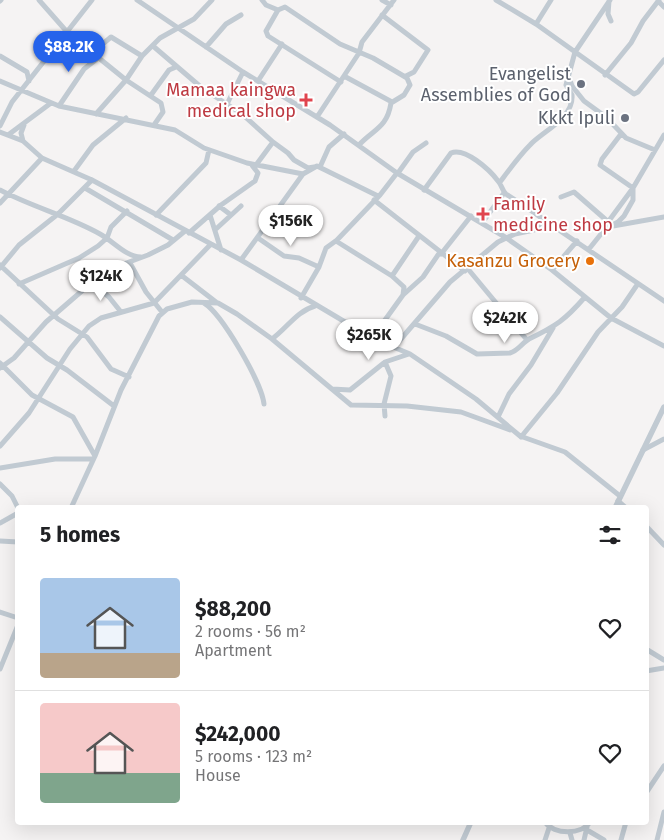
<!DOCTYPE html>
<meta charset="utf-8">
<style>
body{margin:0;font-family:"Fira Sans",sans-serif;background:#f6f6f6;color:#202124;height:100vh;display:flex;flex-direction:column;font-size:19px;white-space:nowrap}
*{box-sizing:border-box;margin:0}
p{font-size:16px;color:#757577}
.icon{flex:none;width:28px;height:28px;fill:none;stroke:currentColor;stroke-width:2;stroke-linecap:round;stroke-linejoin:round}
.map{position:relative;flex:1;overflow:hidden}
.sheet{position:absolute;left:15px;top:505px;width:634px;height:320px;display:flex;flex-direction:column;background:#fff;border-radius:5px;box-shadow:0 5px 20px #0002}
.sheet>*{flex:none}
.price{position:absolute;translate:-50% -42px;padding:0 11px;border-radius:18px;background:#fff;color:#222;font-size:16px;line-height:32px;filter:drop-shadow(0 1px 2px #0008)}
.price::after{content:'';position:absolute;left:50%;top:30px;width:15px;height:11px;margin-left:-8px;background:inherit;clip-path:polygon(0 0,100% 0,50% 100%)}
.price.current{background:#2563eb;color:#fff}
ul{padding:0;list-style:none}
li{display:flex;align-items:center;gap:15px;height:125px;padding:0 25px}
li+li{border-top:1px solid #e0e0e0}
li span{display:grid;place-items:center;flex:none;width:140px;height:100px;border-radius:5px;color:#555}
li>.icon{margin-inline-start:auto}
span .icon{width:60px;height:60px;fill:#fffc;stroke-width:1}
li b{font-size:21px}
h2{display:flex;justify-content:space-between;align-items:center;height:60px;padding:0 25px;font-size:21px}
.map>svg:first-child{display:block}
</style>
<div class="map">
<svg width="664" height="840" viewBox="0 0 664 840">
<rect width="100%" height="100%" fill="#f5f3f3"/>
<g fill="none" stroke-linecap="round" stroke-linejoin="round">
<path stroke="#c1cad2" stroke-width="5" d="M39 0 68 33 126 80 161 103 163 112 154 125
M137 0 243 72 330 125 397 173 505 237 552 270 611 318 664 346
M262 0 266 5 278 10 285 7 340 44 373 58 407 78 410 85 404 95 391 103C387 128 374 129 359 145
M382 0 391 5
M496 0 536 24 634 94 638 92 664 60
M0 1 1 0
M609 1 608 14 611 21
M658 1 664 7
M278 10 266 31 268 36 341 82
M382 15 428 50 414 72 406 76
M536 24 551 0
M153 46 202 88 242 114 273 142 288 153 294 160 308 168 314 167
M206 47 226 24 241 15
M92 53 111 37 142 56
M0 56 27 72 29 81
M605 75 631 43 643 21 659 0
M344 76 392 102
M569 77 572 86 584 101 606 117 626 138 655 150
M0 81 59 106 175 130 204 148 247 163 303 174 317 166 378 196
M258 81 282 44
M151 95 169 70 176 67
M227 104 243 72
M59 106 84 69 98 58
M96 114 126 80 142 56 160 38 194 19 212 0
M317 117 359 53 362 42 394 0
M0 126 12 102 92 0
M0 132 23 141 42 158 92 180 241 260 372 338 410 354 476 399 520 436 565 452 620 496
M8 135 51 103
M23 141 21 133 24 125
M256 165 273 142
M320 167 329 147 344 134
M74 171 93 145 126 118
M398 173 413 152 426 143
M500 182C509 170 519 156 530 145 543 131 574 118 572 95L566 85 575 52 610 0
M85 188 173 240
M0 190C32 207 68 216 100 234 113 241 126 257 141 257
M424 190 451 153C465 147 490 170 498 181 502 185 502 191 506 194 519 203 532 210 544 220L664 301
M561 197 574 192 613 226 664 217
M374 200 465 271
M0 203 42 158
M219 206 231 215
M156 215 206 163 209 150
M210 215 221 250
M608 222 633 188 600 165 602 159 621 134
M482 223 504 193
M216 229 241 206
M189 233 221 205 255 181 258 173 251 164
M258 238 284 256 299 258 319 267
M336 241 392 276 404 287 403 295 372 338
M589 249 605 229 618 222 624 216 633 200V188L664 135
M441 254 471 216
M241 260 303 174
M130 263 146 292 162 312
M0 265 58 319 87 337 111 369 129 377
M0 268 19 245 58 214 92 180
M468 269 527 340
M552 270 577 241
M181 275 216 302
M392 276 419 236
M91 282 109 297 121 312
M19 284 79 258 98 246 107 238 111 227 127 211
M403 295 423 277 440 252
M301 298 319 267 326 248 337 240 380 195 397 173
M204 303C222 314 262 383 264 404
M0 317 47 358 67 370 114 406
M415 324 446 336 477 354 510 353C518 351 522 343 529 339 556 326 565 320 585 297
M272 339C287 328 297 311 315 306
M394 347 450 282 498 242 515 234 534 230 544 220
M385 362 391 376 384 404 385 416
M0 363 32 395 73 417 95 456
M0 368 14 358 46 322 105 271 148 255 168 245 185 231
M332 389 350 390 385 362 409 354
M498 417 509 394 531 365 553 328
M521 437 557 393 598 332 622 307 637 285
M0 446 29 413 70 349 89 326 101 318 154 303 211 244
M643 450 664 439
M0 468 55 459H93
M0 484 12 496 18 508
M618 501 626 508
M71 508 95 456 121 390 159 316 167 309 192 302 218 303 237 314 272 339 351 405 407 406 461 412 510 430
M0 523 18 513
M646 526 664 545
M0 541 18 542
M0 612 18 618
M646 649 664 660
M0 669 18 625
M646 671 664 668
M646 793 664 766
M545 822C554 835 582 835 590 822
M587 830 604 840
M570 833 572 840
M545 840 549 828
M584 840 587 827
M621 840 626 822
M657 840 664 812"/>
<path stroke="#c1cad2" stroke-width="5.5" d="M615 508 664 407
M463 840 471 822"/>
</g>
<g fill="#6b7280" stroke="#fff" stroke-width="2">
<circle cx="581" cy="84" r="5"/>
<circle cx="625" cy="118" r="5"/>
</g>
<g fill="#e0444e" stroke="#fff" stroke-width="2">
<path d="M303.5 92.5h5v5h5v5h-5v5h-5v-5h-5v-5h5z"/>
<path d="M480.5 206.5h5v5h5v5h-5v5h-5v-5h-5v-5h5z"/>
</g>
<circle fill="#e8710a" stroke="#fff" stroke-width="2" cx="590" cy="261" r="5"/>
<g text-anchor="middle" dominant-baseline="central" stroke-width="4" stroke-linejoin="round" paint-order="stroke">
<g font-size="18" fill="#5b616d" stroke="#fff" text-anchor="end">
<text x="571" y="74">Evangelist<tspan x="571" dy="21">Assemblies of God</tspan></text>
<text x="615" y="118">Kkkt Ipuli</text>
</g>
<g font-size="18" fill="#be3a42" stroke="#fff" text-anchor="end">
<text x="296" y="90">Mamaa kaingwa<tspan x="296" dy="21">medical shop</tspan></text>
<text x="493" y="204" text-anchor="start">Family<tspan x="493" dy="21">medicine shop</tspan></text>
</g>
<g font-size="18" fill="#c56008" stroke="#fff" text-anchor="end">
<text x="580" y="261">Kasanzu Grocery</text>
</g>
</g>
</svg>
<b class="price current" style="left:69px;top:73px">$88.2K</b>
<b class="price" style="left:291px;top:247px">$156K</b>
<b class="price" style="left:101px;top:302px">$124K</b>
<b class="price" style="left:505px;top:344px">$242K</b>
<b class="price" style="left:369px;top:361px">$265K</b>
<section class="sheet">
<h2>5 homes<svg class="icon" aria-label="filters" viewBox="0 0 24 24"><path d="M4 7h16M4 17h16"/><circle cx="9" cy="7" r="2"/><circle cx="15" cy="17" r="2"/></svg></h2>
<ul>
<li><span style="background:linear-gradient(#a9c7e8 75%,#b9a48a 0)"><svg class="icon" aria-label="home" viewBox="0 0 24 24"><path d="M3 11l9-7 9 7M6 9v11h12V9"/></svg></span><div><b>$88,200</b><p>2 rooms · 56 m²</p><p>Apartment</p></div><svg class="icon" aria-label="heart" viewBox="0 0 24 24"><path d="M12 20l-8-8c-3-5 5-10 8-4 3-6 11-1 8 4z"/></svg></li>
<li><span style="background:linear-gradient(#f6c9c9 70%,#7fa58c 0)"><svg class="icon" aria-label="home" viewBox="0 0 24 24"><path d="M3 11l9-7 9 7M6 9v11h12V9"/></svg></span><div><b>$242,000</b><p>5 rooms · 123 m²</p><p>House</p></div><svg class="icon" aria-label="heart" viewBox="0 0 24 24"><path d="M12 20l-8-8c-3-5 5-10 8-4 3-6 11-1 8 4z"/></svg></li>
</ul>
</section>
</div>
